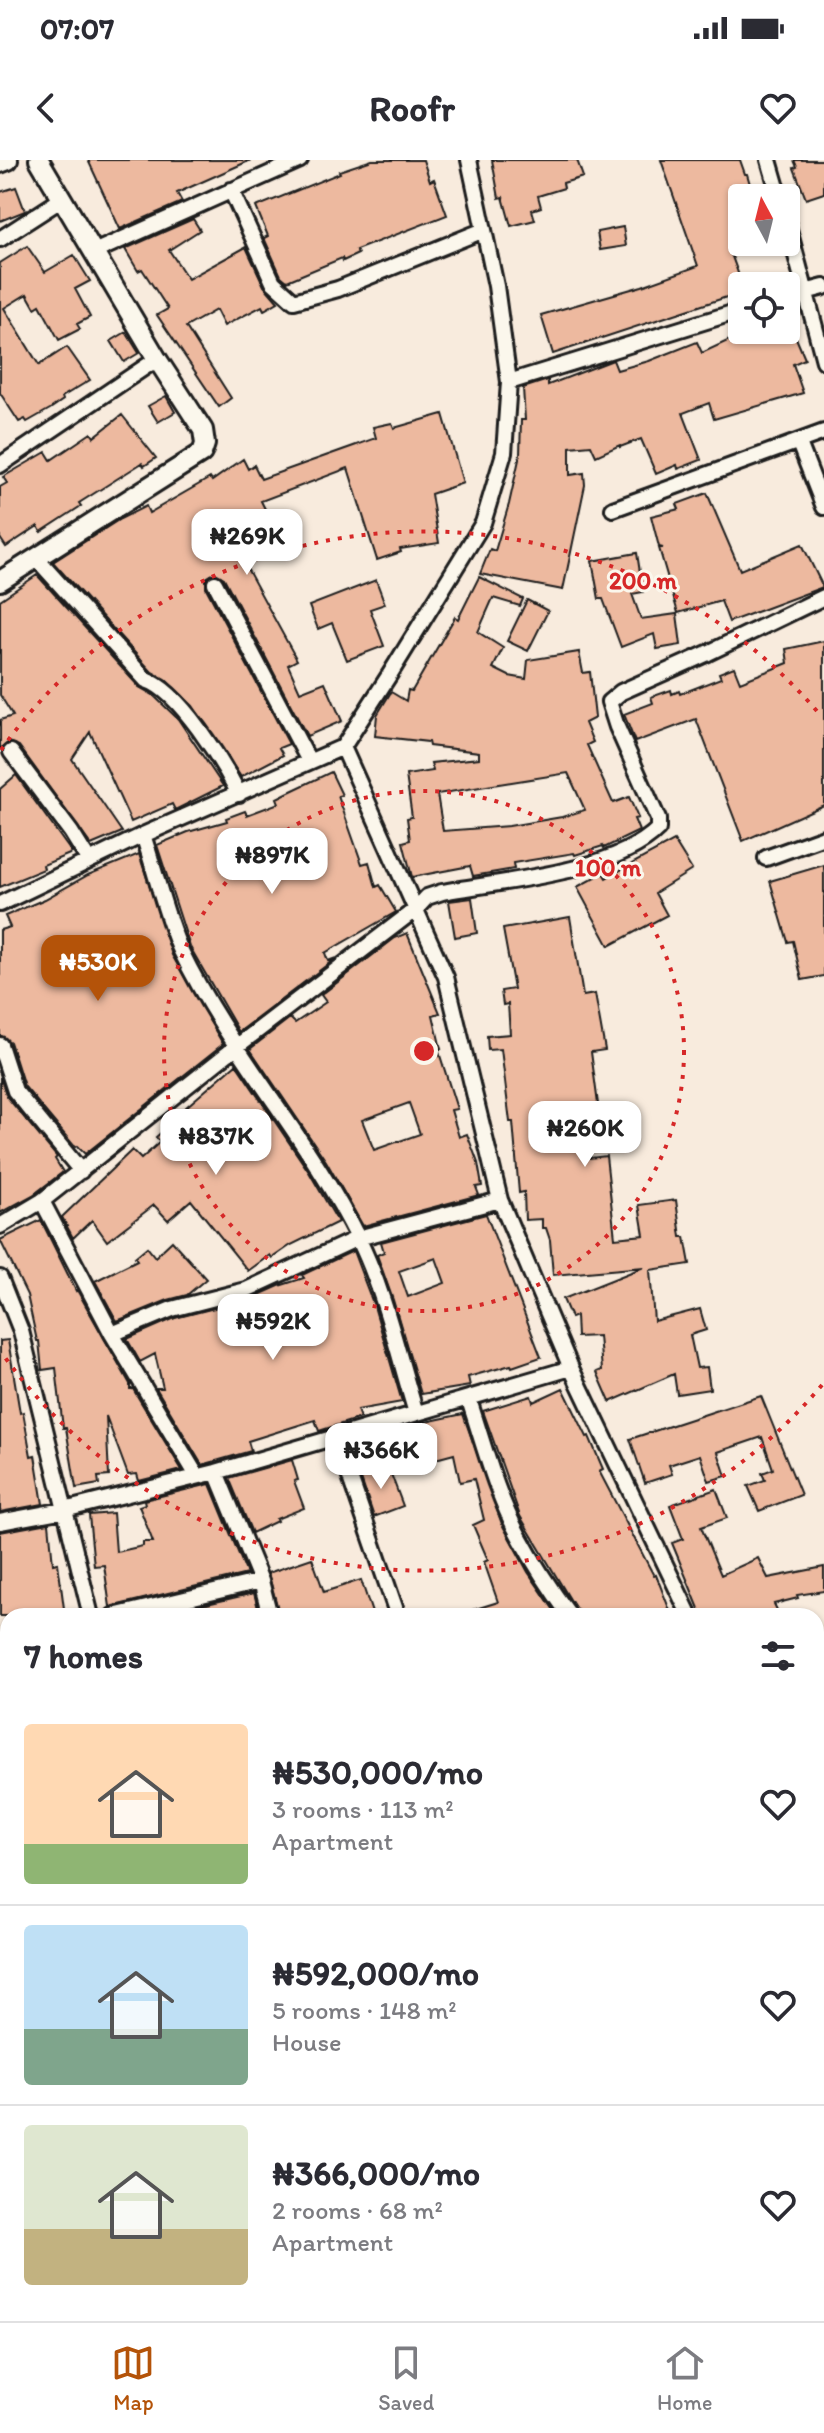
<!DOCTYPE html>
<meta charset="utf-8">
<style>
body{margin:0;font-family:Itim,sans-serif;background:#f7f7f7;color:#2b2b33;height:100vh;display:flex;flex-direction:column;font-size:30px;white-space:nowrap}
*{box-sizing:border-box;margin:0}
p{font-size:26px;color:#7c7c81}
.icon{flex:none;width:44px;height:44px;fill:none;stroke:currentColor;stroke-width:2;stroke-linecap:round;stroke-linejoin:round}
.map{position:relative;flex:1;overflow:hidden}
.details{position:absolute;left:0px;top:1448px;width:824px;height:714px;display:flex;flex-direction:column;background:#fff;border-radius:24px 24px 0 0;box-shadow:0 2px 6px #0004}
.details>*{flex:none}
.needle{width:52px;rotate:353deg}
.tools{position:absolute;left:728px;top:24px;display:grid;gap:16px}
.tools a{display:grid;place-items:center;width:72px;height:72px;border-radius:8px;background:#fff;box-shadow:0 2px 6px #0004;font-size:40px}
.price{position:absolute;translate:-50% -68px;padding:0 18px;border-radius:16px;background:#fff;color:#222;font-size:26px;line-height:52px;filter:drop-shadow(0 2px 4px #0008)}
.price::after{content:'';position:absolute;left:50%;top:48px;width:24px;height:18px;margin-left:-12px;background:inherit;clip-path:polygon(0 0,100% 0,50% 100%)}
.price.current{background:#b45309;color:#fff}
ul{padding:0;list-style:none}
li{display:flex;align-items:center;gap:24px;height:200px;padding:0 24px}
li+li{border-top:2px solid #e1e1e2}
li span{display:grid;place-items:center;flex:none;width:224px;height:160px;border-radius:8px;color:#555}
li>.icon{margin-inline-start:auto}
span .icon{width:96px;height:96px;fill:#fffc;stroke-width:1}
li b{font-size:34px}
h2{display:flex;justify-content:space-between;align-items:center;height:96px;padding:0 24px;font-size:34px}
.status{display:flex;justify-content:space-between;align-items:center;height:56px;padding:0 40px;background:#fff;direction:ltr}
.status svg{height:22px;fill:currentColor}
header{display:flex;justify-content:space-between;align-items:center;height:104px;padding:0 24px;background:#fff;font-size:36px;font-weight:700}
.menu{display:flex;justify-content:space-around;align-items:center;height:112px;border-top:2px solid #e1e1e2;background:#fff;font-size:22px;color:#7c7c81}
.menu a{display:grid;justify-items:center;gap:4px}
.menu .current{color:#b45309}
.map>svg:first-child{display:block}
</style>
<div class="status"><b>07:07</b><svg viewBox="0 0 49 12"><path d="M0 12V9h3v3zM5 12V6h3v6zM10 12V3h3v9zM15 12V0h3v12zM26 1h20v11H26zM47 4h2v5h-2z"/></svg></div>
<header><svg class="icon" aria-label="back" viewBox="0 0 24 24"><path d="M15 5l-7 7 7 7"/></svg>Roofr<svg class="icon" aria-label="heart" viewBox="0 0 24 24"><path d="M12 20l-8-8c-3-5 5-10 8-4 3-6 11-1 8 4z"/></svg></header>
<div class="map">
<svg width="824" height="2161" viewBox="0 0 824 2161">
<rect width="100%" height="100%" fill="#f8ebdd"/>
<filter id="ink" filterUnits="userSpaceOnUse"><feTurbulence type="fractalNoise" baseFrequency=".0125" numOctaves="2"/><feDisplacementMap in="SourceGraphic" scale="16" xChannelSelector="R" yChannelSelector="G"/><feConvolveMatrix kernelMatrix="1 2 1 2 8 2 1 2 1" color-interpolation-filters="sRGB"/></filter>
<g filter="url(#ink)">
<path fill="#8bd8eb" stroke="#5f8d98" stroke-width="2" d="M816 1883H824V1985L816 1984Z"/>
<path fill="#edb99f" stroke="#1c1c1c" stroke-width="2" fill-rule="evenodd" d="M88 0H251L177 33 182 42 120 69Z
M372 0H423L430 21 434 19 447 55 356 90 358 94 343 101 342 98 287 121 281 116 264 78 268 76 256 47 340 13 339 11Z
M492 0H577L583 17 563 23 564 28 538 36 541 47 532 50 535 60 511 66 503 37 499 38Z
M661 0H740L745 14H747L754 38H742V87L730 91 742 124V132L553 194 541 155 642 126 698 106Z
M794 0H824V33L806 39 794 8 797 7Z
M16 27 25 51 0 61V32Z
M193 59 200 70 169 90 188 119 246 87 264 126 278 142 264 150 262 146 224 166 216 150 186 167 231 238 219 247 157 155 168 149 142 109 138 111 125 89Z
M623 67 626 86 600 90 597 72Z
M27 86 45 112 74 95 90 121 75 129 90 157 77 164 80 169 59 180 40 145 35 148 27 134 4 148 39 205 67 187 90 220 62 237 63 240 50 249 27 262 25 259 19 262 0 233V103Z
M791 166 805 199 793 204 803 233 714 259 709 243 683 253 701 300 678 309 677 305 656 314 641 279 620 287V285L596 296 591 285 570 287V315L584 313 585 325 563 430 480 414 490 389 495 391 509 344 520 295 521 260H525L523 228 548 220V225L613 200 617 210 649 201 697 182 702 193 751 170 759 180Z
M126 172 139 193 124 202 111 181Z
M166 236 175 252 158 262 148 246Z
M443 254 463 323 431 334 439 383 400 389 401 392 377 400 348 308 261 341 278 375 239 394 297 500 288 505 300 532 325 522 342 561 307 576 224 418 215 413 206 418V428L289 584 279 588 283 595 241 617 193 546 165 519 152 512 53 402 120 359 146 346 149 353 210 318 212 321 243 299 248 309 254 305 261 319 376 278 373 267 392 263 394 268Z
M122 255 156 298 144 306 142 303 79 343 81 346 41 372 38 366 6 387 0 378V327L7 323 3 317 46 292 51 300 91 273 94 277Z
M707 333 740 410 802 384 823 427 729 462 721 441 678 453 659 388H663L659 387 651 356 679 349 677 344Z
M637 393 643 432 632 434 641 459 677 454 681 485 657 489 654 474 621 487 603 439H599L592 401Z
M37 415 139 527 153 535 178 559 223 626 175 650 172 644 131 662 90 572 72 599 122 672 91 685 19 586 9 582 0 589V560L13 556 0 535V440Z
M479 417 523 439 520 446 493 438 478 472 503 488 493 508 509 516 526 519 528 500 579 492 583 513 590 512 595 558 585 563 593 582 587 585 613 643 629 637 638 658 634 659 639 671 604 688 603 686 575 695 574 693 513 703 514 709 473 716 470 706 412 717 403 682 410 680 407 658 412 657 406 615 433 611 431 603 479 598V592L429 586 428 582 375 576 377 555 391 532 406 541 408 530 412 531 455 457 458 459ZM568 613 585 650 562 657 509 666 443 671 437 634Z
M376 420 385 444 370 449 384 486 347 500 332 463 318 469 309 446Z
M527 440 548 451 528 491 507 481Z
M824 481V645L743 681 696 559 635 582 624 554 653 543 651 537 671 530 672 534 679 531 680 534 721 518 719 513 734 507 740 522 788 503 786 489Z
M331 612 342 635 338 636 362 704 369 702 376 727 380 725 396 752 325 793 328 801 336 798 239 872 190 787 157 685 188 672 227 661 226 658 245 651 247 655 279 643 277 638 287 633Z
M16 615 72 693 43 705 44 709 0 727V629Z
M674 681 692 710 655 733 667 755 609 786 577 727 603 713 606 718Z
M139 694 172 795 223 884 85 994 77 986 75 987 24 926 10 882 0 875V770L10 767 5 756 45 739 88 715Z
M824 705V816L802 820 793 781 788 782 770 721Z
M472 738 477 773 455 777 449 741Z
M570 757 583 836 595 834 605 890 591 892 600 959 586 960 590 998 606 996 615 1078 644 1075 639 1045 676 1040 681 1077H685L690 1104 650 1110 654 1161 700 1149 706 1170 690 1175 697 1208 707 1207 710 1229 677 1234 674 1214 610 1242 597 1212 602 1210 599 1176 577 1177 576 1156 571 1158 563 1139 644 1107 553 1115 550 1080 546 1068H542V1059L525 1060 524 1032 519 1033 513 962H510L501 889 488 890 487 876 510 874 508 844 503 845 501 831 514 829 503 769Z
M407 773 440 853 433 855 441 889H438L457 949 451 950 459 977 467 974 478 1003 482 1026 476 1027 479 1035 363 1066 326 1001 250 889 290 858 295 863 326 842 321 835 395 778ZM409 943 420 974 374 990 362 960Z
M236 904 309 1012 338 1062 291 1085 272 1098 270 1095 248 1111 191 1040 168 1060 154 1045 107 1081 92 1060 73 1078 62 1057 132 990 141 999 160 982 156 977 173 962 171 960Z
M0 917 7 937 57 997 55 999 63 1012 33 1035 0 1053Z
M486 1054 541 1197 512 1207 511 1205 468 1217 470 1226 421 1234 393 1140 377 1095 384 1092 381 1082ZM436 1098 445 1123 408 1137 399 1111Z
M41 1060 76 1131 77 1130 130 1224V1229H133L182 1310 139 1321 137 1314 128 1315 106 1256 109 1316 98 1317 99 1324 76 1328 66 1268H63L56 1208 42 1210 39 1181H37L27 1135 0 1080Z
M172 1081 206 1119 187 1135 168 1140 117 1161 95 1121 137 1100 135 1097 147 1087 155 1097Z
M353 1091 374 1146 402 1242 357 1250 360 1258 319 1271 315 1260 248 1281 251 1291 202 1305 156 1228H163L155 1194 140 1202 127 1179 175 1158 250 1139 279 1126 304 1118 302 1115Z
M8 1180 20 1253 23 1252 31 1296 35 1295 43 1344 0 1352V1181Z
M563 1228 587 1277 589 1276 603 1309 599 1311 654 1416 656 1415 672 1456H580L520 1356 483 1251 531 1236 533 1242Z
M761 1236 801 1335 759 1351 748 1326 765 1320 762 1313 773 1309 762 1277 718 1292 726 1316 709 1321 700 1295 669 1305 672 1314 645 1323 630 1279Z
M463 1254 502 1364 528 1412 558 1456H464L463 1453 498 1442 484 1402 488 1400 473 1365 484 1360 474 1319 460 1322 454 1294 417 1304 416 1299 395 1301 388 1276 416 1269V1264Z
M292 1300 298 1320 294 1321 304 1348 276 1359 277 1361 252 1373 229 1318Z
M388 1306 403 1346 374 1357 360 1316Z
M210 1324 247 1414 110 1447 104 1405 94 1406 89 1355 113 1353 116 1392 143 1386V1382H153L139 1346 145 1344 144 1340Z
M716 1329 727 1358 701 1367 721 1415 758 1398 768 1418 824 1407V1431L797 1435 798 1438 774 1444 780 1456H702L672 1383 683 1379 670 1345Z
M49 1363 53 1404 58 1403 65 1456H0V1372Z
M312 1398 324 1432 361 1420 373 1456H280L268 1413Z
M254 1433 260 1456H156Z"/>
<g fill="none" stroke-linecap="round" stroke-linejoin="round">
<defs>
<path id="minor" d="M769 0 780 38
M231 30 273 122 294 141 338 129 484 70
M786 58 824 201
M0 79 62 39
M94 92 300 0
M786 137 824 127
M509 222 742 150
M799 283 824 347
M0 305 157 199
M613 349 824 272
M36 398 146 520C179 530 223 603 239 634
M215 423 309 601
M343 587 446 817 500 1040 571 1208 690 1456
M11 592 71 672 89 701
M143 675C156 713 165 755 181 791 230 893 310 979 359 1080 385 1133 398 1195 416 1253
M766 698 824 677
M0 744 143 675 343 587 390 514 483 363 504 293 509 222 496 126 469 0
M0 885 15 931 81 1011
M42 1041 112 1174 197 1316
M0 1066 42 1041 236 887 416 749 427 737 442 732C502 721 614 713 658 669V659L617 567 609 542 621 532 708 493 824 437
M0 1118 21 1171 91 1456
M112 1174 172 1149 246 1130 358 1078 500 1040
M469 1240C484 1285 496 1334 519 1376 534 1404 551 1430 570 1456
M336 1277 398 1456
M216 1312 261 1421 270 1456
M0 1362 64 1350 216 1312 571 1208
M113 1456 261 1421
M0 1492 8 1493
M816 1570 824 1564"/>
<path id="tertiary" d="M0 3 8 0
M0 421 202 293 205 284 203 270 157 199 39 0"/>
</defs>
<use href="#minor" stroke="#1c1c1c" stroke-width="20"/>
<use href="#tertiary" stroke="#1c1c1c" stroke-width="24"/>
<use href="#minor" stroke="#fbf7ec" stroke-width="14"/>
<use href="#tertiary" stroke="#fbf7ec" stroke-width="18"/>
</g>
</g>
<g fill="none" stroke="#d62828" stroke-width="4" stroke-dasharray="4 8">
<circle cx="424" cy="891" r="260"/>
<path d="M822 1225A519 519 0 0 1 1 1192M1 590A519 519 0 0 1 822 557"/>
</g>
<circle cx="424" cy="891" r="12" fill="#d62828" stroke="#fbf7ec" stroke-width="4"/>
<g font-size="24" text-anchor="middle" font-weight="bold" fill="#d62828" stroke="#fbf7ec" stroke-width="6" stroke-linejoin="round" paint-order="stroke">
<text x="643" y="429">200 m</text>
<text x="608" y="716">100 m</text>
</g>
</svg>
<div class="tools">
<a><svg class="needle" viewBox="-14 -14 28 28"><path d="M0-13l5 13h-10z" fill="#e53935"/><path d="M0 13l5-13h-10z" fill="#7c7c81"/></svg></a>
<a><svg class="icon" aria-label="locate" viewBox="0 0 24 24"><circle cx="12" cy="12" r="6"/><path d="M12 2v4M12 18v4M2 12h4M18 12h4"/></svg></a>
</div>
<b class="price" style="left:247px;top:417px">₦269K</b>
<b class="price" style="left:272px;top:736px">₦897K</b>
<b class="price current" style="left:98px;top:843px">₦530K</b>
<b class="price" style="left:585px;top:1009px">₦260K</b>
<b class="price" style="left:216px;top:1017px">₦837K</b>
<b class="price" style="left:273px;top:1202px">₦592K</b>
<b class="price" style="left:381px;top:1331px">₦366K</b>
<section class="details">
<h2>7 homes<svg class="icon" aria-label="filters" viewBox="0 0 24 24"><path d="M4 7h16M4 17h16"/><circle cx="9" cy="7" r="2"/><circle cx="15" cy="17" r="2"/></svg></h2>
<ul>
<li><span style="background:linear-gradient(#ffd9b3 75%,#8fb573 0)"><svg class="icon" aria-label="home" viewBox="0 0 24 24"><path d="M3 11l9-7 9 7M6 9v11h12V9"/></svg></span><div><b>₦530,000/mo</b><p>3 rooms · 113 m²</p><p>Apartment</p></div><svg class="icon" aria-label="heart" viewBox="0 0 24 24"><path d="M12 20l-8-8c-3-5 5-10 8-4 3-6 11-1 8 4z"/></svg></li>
<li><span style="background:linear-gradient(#bfe0f5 65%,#7fa58c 0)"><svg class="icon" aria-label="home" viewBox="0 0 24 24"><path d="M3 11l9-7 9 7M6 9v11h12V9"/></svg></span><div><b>₦592,000/mo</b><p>5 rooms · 148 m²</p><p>House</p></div><svg class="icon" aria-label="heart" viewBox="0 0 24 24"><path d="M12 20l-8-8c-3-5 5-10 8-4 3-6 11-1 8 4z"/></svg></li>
<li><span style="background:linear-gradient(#dfe7d0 65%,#c2b280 0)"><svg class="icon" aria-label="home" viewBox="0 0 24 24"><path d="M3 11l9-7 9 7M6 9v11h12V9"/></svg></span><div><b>₦366,000/mo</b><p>2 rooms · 68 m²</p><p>Apartment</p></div><svg class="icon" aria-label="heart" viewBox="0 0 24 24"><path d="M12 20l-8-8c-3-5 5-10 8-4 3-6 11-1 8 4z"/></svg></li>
</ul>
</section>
</div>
<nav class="menu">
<a class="current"><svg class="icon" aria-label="map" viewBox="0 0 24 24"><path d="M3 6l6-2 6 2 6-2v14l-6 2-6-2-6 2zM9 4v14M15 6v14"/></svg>Map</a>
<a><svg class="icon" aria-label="saved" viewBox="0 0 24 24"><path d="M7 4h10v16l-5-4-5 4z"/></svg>Saved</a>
<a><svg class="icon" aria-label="home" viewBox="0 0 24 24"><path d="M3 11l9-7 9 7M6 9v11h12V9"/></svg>Home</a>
</nav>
